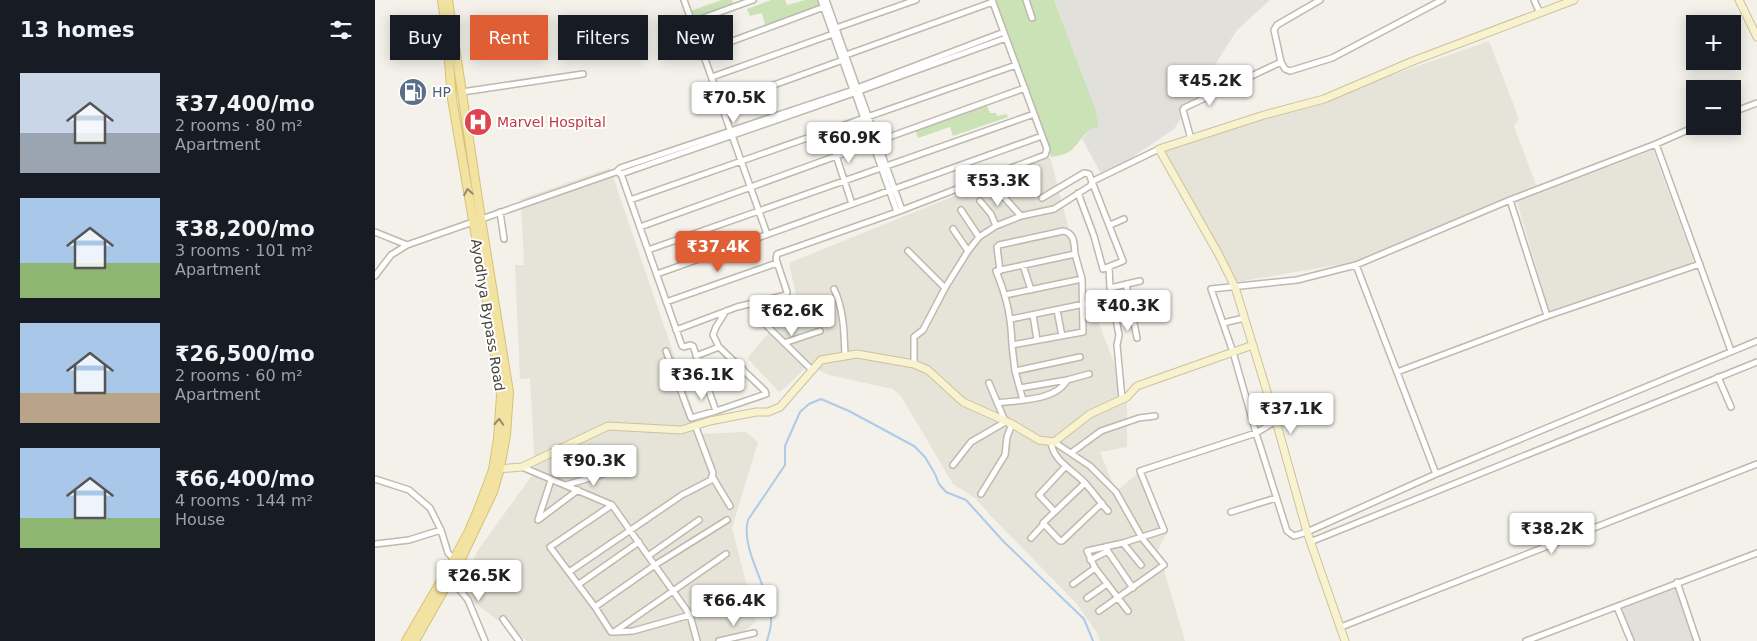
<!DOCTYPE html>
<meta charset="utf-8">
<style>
body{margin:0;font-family:"DejaVu Sans",sans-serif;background:#242831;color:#f1f3f6;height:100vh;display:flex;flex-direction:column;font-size:19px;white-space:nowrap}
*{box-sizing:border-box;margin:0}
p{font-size:16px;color:#9ea1a6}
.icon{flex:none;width:28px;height:28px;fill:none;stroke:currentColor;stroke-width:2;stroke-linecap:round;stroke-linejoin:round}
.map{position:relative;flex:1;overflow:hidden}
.sheet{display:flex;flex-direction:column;background:#171b24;width:375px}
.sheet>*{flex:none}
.banner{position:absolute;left:15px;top:15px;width:475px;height:45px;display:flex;gap:10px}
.tools{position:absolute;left:1311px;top:15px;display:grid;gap:10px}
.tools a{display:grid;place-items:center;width:55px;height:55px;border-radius:0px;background:#171b24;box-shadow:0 2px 12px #0003;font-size:25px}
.price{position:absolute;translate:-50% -42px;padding:0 11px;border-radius:5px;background:#fff;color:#222;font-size:16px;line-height:32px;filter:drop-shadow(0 1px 2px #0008)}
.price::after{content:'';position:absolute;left:50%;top:30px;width:15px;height:11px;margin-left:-8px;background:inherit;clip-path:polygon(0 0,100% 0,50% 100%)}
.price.on{background:#e05e33;color:#fff}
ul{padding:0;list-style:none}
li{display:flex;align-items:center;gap:15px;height:125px;padding:0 20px}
li span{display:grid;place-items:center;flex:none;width:140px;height:100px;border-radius:0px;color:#555}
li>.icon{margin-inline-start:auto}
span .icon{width:60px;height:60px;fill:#fffc;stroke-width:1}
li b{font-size:21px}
h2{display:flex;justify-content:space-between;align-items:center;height:60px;padding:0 20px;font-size:21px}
.pill{padding:0 18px;border-radius:0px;background:#171b24;box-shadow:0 2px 12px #0003;font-size:18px;line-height:45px}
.pill.on{background:#e05e33;color:#fff}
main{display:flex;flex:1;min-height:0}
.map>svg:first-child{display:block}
</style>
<main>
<section class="sheet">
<h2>13 homes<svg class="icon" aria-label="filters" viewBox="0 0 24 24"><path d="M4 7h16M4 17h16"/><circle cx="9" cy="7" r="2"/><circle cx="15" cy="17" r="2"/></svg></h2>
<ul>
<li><span style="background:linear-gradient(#c9d6e8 60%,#9aa5b1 0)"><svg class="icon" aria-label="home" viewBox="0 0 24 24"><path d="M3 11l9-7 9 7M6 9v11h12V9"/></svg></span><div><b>₹37,400/mo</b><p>2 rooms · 80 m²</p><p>Apartment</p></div></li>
<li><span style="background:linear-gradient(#a9c7e8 65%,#8fb573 0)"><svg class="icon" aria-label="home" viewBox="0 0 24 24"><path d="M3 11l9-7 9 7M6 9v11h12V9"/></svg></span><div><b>₹38,200/mo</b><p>3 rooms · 101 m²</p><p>Apartment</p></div></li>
<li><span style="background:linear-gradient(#a9c7e8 70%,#b9a48a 0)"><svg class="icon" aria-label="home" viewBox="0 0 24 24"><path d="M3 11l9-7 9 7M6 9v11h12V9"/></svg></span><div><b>₹26,500/mo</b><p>2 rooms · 60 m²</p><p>Apartment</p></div></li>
<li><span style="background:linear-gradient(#a9c7e8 70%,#8fb573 0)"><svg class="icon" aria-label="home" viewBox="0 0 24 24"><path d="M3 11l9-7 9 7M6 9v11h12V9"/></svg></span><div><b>₹66,400/mo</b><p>4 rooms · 144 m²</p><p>House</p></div></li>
</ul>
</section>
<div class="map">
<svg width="1382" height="641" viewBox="0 0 1382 641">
<rect width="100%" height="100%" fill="#f3f1ea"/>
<path fill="#e6e3d8" d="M1114 41 1144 119 1139 126 1161 185 980 262 861 282 789 151 903 115Z
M1278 150 1319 262 1174 311 1142 202Z
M675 157 707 279 752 397V447L725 452 741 492 765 471 792 532 783 550 810 641H725L722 633 702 604 617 517 600 498 578 484 526 396 518 389 454 375 433 365 412 386 404 392 374 360 373 357 422 300 414 263Z
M235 168 326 434 371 432 383 442 357 528 381 621 359 641H152L85 593 102 552 160 471 155 378 145 379 140 265H149L146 199Z"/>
<path fill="#e2e0db" d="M679 0H895L862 30 799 129 728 177 707 139 723 120 721 115 722 113Z
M1304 584 1323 641H1256L1242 607Z"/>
<path fill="#cbe2b7" d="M346 0H357L360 8 317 22 313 12Z
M396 0H410L412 5 430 0H444L446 6 390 25 387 13 375 16 372 9Z
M620 0H679L722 113 721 115 723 120V127C709 128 704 147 692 153 687 155 681 156 676 157Z
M611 104 615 113H621L622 116 632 114 633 117 578 136 575 127 543 138 540 129Z"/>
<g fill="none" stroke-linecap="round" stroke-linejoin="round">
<path stroke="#adcae8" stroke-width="2" d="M392 641C394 633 397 626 396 618 395 588 365 550 373 520L410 465V446L425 412 434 404 446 399 474 411 539 446 550 457 560 474 564 484 571 492 591 500 629 542 709 619 718 641"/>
<defs>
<path id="street" d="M309 0 392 234
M451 0 482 88 629 32
M651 0 657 18
M1159 0 1165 13
M317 22 378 0
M461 28 541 0
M328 52 449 7
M471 55 618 2
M906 62 910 69 915 71 957 58 1067 0
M337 77 458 34
M87 92 208 74
M480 93 522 212
M346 104 468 60
M1358 112 1382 103
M1322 126 1281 144 1135 200 981 265 922 280 836 289 858 352 881 433 912 531 919 536 932 532 1061 474 1382 341
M453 131 477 204
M816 139 808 110 809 108 906 62 899 30 902 25 945 0
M1281 144 1356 351
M244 173 246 174 479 93
M246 174 307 346 309 347 315 345 318 346 341 411
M628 196 646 216
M667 198 709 173 714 174 748 261 728 269 719 236 703 193
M255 200 641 65
M1135 200 1172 316
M605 201 616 214 621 226
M527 210 484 91 631 38
M586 210 604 237
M125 212 129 239
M735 225 749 219
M265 227 650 88
M578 229 593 251
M0 232 32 245
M273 250 659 114
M533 251 570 288
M648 265 656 290
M981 265 1061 474
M734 267 735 288 744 335 742 345 747 399
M625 271 622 247 624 245 688 231C700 233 699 244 700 254
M282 274 667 136
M0 276 16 255 32 245 241 172 245 168 478 90 446 0
M751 284 762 338
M735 288 765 281
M459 289C469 310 469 332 470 355
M630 295 707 279
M291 302 402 263
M682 310 687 336
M427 311 396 320 390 324 437 370
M658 315 662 340
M636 319 709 304
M848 323 869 318
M301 330 362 307 411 295 412 292 401 259 402 254 522 212 670 155 672 149 617 0
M409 343 445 331
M637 345C636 316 632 298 621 271L700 254 707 279 708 332 637 345 640 371 648 400
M344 347 338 335 341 327 351 311
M291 351 316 418 341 411 391 394 390 391 344 347 321 356
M539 364V337L548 330 570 288 593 251 604 237 621 226 646 216 679 209 715 186 718 181 784 149
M640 371 705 357
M1022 372 1172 316 1325 264
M1343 377 1356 407
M614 383 630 421
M331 384 368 369
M645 388 692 380 714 374
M622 403C644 400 681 401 692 380
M676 442C678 461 698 470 710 483 718 492 725 502 733 511
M679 442 715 466 741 492 767 538 789 565 724 611
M696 453 726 431 764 418 780 416
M578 465 596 442 632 421
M147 467 237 505 315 615 322 641
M337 476 355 506
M0 479 34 490 55 508 66 530 73 553 80 560
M176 480 163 520 203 490
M191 485 242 470
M606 494 630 455 632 437 637 424
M237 505 175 547 220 607 280 565 352 520
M680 512 664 495 691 466
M856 512 901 498
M669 524 668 523 710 483
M656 538 669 524 685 541H687L727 503
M935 542 1382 362
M748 543 766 565
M0 544 34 540 66 530
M730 547 758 588
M273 556 324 520
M715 560 733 551
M194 572 307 495 336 480 338 473 320 425
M75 578 93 600 110 641
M1302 582 1322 641
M204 584 264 542
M698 584 720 568
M712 598 732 584
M220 607 236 632H239L351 554
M1242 607 1256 641
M753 611 720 568 712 551 748 543 789 530 765 471 881 433 901 421
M128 619 144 641
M966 627 1382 464
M240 632 258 631 315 615
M344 641 379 633
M1151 641 1382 553"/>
<path id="secondary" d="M1364 0 1382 37
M122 469 147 467 233 426 306 430 335 421 381 412H393L405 407 446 360 482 354 539 364 553 370 588 402 637 424 664 440 679 442 715 414 752 397 762 386 878 345
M970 641 932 532 901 421 860 287 844 255 784 149 889 115 949 99 1038 61 1199 0"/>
<path id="primary" d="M31 641 79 559 94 531 103 510 118 470 123 439 126 395 115 318 77 99 72 36 67 0
M40 641 84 563 118 492 125 468 131 435 134 392 106 219 73 0"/>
</defs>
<use href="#street" stroke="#bdb9ad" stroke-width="8"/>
<use href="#secondary" stroke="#cac39d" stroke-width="9"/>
<use href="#primary" stroke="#d6c275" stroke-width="10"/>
<use href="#street" stroke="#fff" stroke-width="5"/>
<use href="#secondary" stroke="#f8f2ce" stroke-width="7"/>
<use href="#primary" stroke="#f2e3a3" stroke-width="8"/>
</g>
<defs><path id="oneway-chevron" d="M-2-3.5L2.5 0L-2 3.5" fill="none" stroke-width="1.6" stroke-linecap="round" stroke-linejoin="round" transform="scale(1.25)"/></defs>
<g stroke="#938a69">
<use href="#oneway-chevron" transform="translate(93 192) rotate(-100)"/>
<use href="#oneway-chevron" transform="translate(124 422) rotate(-87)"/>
</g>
<defs>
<symbol id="fuel-disc" viewBox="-11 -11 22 22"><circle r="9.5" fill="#5c6f8a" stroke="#fff"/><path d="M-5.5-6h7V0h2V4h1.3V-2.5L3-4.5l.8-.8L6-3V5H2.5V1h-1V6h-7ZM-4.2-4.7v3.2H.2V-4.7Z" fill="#fff"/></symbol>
<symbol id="hospital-disc" viewBox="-11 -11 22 22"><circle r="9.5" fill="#e0444e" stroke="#fff"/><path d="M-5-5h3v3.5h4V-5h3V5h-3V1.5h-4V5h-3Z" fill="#fff"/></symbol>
</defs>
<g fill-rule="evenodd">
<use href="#fuel-disc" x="22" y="76" width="32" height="32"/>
<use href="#hospital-disc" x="87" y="106" width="32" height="32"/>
</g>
<g text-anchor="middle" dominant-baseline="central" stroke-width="4" stroke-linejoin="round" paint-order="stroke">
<g font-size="14" fill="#4e5e75" stroke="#fff" text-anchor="start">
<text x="57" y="92">HP</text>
</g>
<g font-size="14" fill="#be3a42" stroke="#fff" text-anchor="start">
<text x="122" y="122">Marvel Hospital</text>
</g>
<g font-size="14" fill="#464239" stroke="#fff">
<text transform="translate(113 315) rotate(81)">Ayodhya Bypass Road</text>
</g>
</g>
</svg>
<div class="tools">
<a>+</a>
<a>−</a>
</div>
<b class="price" style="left:835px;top:107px">₹45.2K</b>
<b class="price" style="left:359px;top:124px">₹70.5K</b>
<b class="price" style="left:474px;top:164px">₹60.9K</b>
<b class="price" style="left:623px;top:207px">₹53.3K</b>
<b class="price on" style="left:343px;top:273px">₹37.4K</b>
<b class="price" style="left:753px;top:332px">₹40.3K</b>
<b class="price" style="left:417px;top:337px">₹62.6K</b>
<b class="price" style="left:327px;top:401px">₹36.1K</b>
<b class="price" style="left:916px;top:435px">₹37.1K</b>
<b class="price" style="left:219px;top:487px">₹90.3K</b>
<b class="price" style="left:1177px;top:555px">₹38.2K</b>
<b class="price" style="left:104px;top:602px">₹26.5K</b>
<b class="price" style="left:359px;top:627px">₹66.4K</b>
<div class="banner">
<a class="pill">Buy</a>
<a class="pill on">Rent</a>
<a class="pill">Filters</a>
<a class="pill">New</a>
</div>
</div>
</main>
